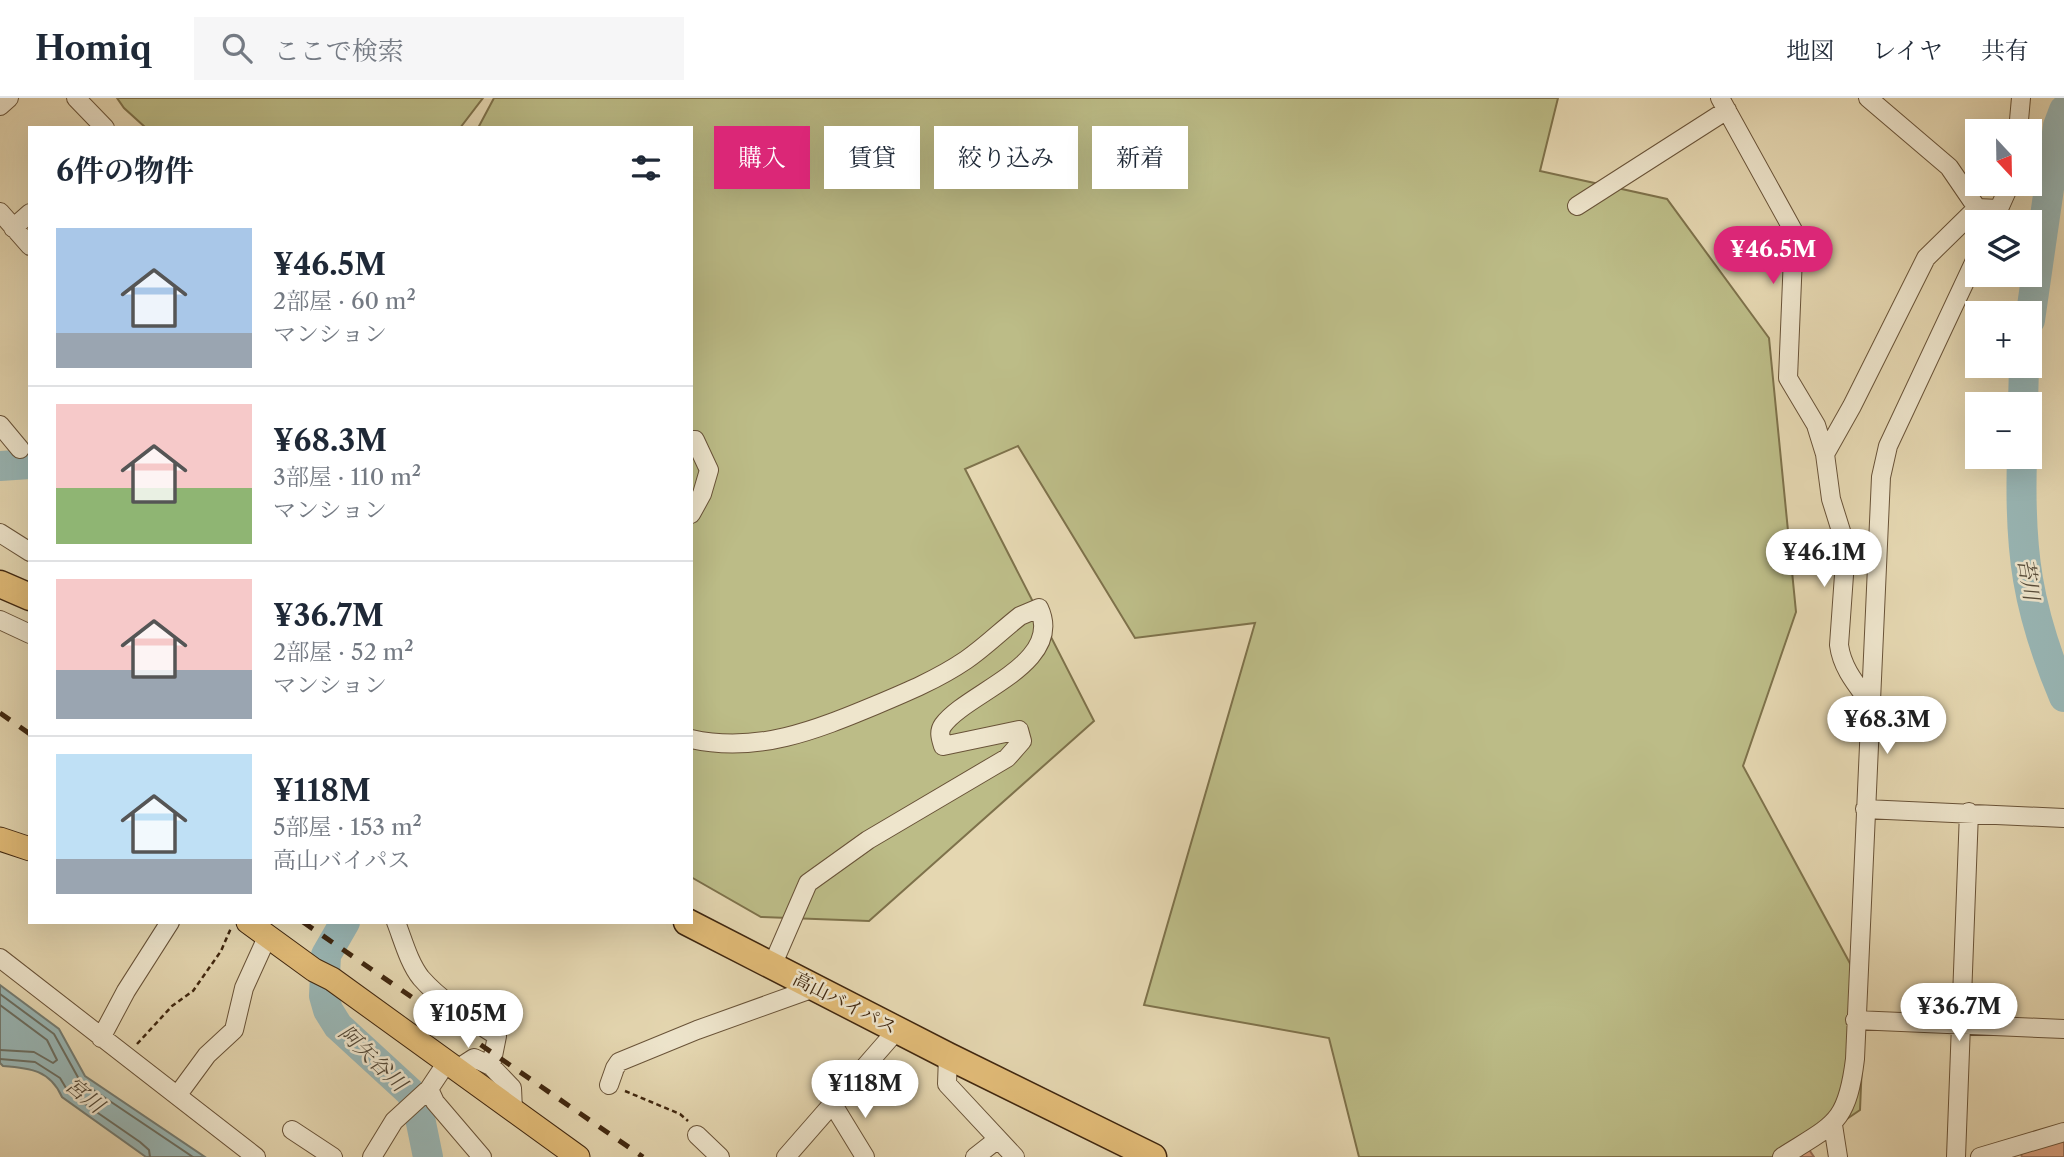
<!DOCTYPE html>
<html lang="ja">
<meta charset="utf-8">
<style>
body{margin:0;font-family:"Libre Caslon Text","Noto Serif JP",serif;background:#f6f6f7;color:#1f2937;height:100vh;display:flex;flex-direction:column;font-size:26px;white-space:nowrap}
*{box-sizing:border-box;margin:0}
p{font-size:23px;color:#747a83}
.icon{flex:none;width:38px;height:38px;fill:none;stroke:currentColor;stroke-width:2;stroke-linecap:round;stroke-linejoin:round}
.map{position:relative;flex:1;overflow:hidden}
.details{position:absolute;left:28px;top:28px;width:665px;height:798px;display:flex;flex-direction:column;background:#fff;border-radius:0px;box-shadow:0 7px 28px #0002}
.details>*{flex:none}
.banner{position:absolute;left:714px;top:28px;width:665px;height:63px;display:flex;gap:14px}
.needle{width:46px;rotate:158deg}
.fabs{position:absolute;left:1965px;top:21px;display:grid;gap:14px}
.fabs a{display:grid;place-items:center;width:77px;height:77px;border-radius:0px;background:#fff;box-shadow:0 7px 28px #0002;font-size:35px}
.price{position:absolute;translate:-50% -60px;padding:0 16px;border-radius:24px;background:#fff;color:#222;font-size:23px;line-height:46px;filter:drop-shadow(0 2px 4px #0008)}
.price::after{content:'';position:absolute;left:50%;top:42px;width:21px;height:16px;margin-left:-10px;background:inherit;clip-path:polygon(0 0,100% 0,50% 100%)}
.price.on{background:#db2777;color:#fff}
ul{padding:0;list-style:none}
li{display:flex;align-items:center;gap:21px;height:175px;padding:0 28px}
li+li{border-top:2px solid #e0e1e3}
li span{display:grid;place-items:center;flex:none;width:196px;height:140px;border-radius:0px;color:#555}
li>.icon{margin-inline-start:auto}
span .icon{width:84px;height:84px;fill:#fffc;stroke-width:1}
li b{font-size:30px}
h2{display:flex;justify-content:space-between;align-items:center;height:84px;padding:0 28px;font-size:30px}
.chip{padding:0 24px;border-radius:0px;background:#fff;box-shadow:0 7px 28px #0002;font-size:24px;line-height:63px}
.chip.on{background:#db2777;color:#fff}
header{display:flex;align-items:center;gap:42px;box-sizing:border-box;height:98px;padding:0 35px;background:#fff;border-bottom:2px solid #e0e1e3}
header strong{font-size:33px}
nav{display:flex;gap:38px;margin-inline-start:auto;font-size:24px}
.search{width:490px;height:63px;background:#f6f6f7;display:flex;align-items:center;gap:18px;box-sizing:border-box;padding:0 24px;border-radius:0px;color:#747a83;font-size:26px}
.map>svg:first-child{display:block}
</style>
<header>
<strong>Homiq</strong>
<div class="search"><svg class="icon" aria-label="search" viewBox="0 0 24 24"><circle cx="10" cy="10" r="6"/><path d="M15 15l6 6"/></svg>ここで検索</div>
<nav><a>地図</a><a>レイヤ</a><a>共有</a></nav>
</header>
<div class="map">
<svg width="2064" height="1059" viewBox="0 0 2064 1059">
<rect width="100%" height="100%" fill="#e5d7b1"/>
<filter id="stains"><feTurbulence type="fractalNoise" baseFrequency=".00286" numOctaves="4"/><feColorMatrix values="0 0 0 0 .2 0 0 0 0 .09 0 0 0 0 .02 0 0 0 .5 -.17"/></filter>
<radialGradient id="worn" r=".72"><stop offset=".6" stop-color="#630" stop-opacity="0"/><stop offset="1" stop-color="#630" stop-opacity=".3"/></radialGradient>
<path fill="#bcbc87" stroke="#7e724b" stroke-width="2" d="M117 0H483L460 30H146L124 10Z
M494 0H1558L1540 73 1667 101 1769 240 1796 514 1743 668 1865 893 1860 1012 1791 1059H1359L1329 940 1144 907 1255 525 1135 540 1018 348 965 371 1094 623 869 823 761 819 691 779V30H478Z"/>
<path fill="#99b7b6" stroke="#757d73" stroke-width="2" d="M0 887 59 931 85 978 205 1059H146L62 999C50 972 30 970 3 968L0 965Z"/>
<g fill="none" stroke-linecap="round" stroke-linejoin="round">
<path stroke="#6c6f62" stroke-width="2" d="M0 896 54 936 80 983 193 1059
M0 907 47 942 57 962 53 965 34 954 0 952
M0 961 35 964 60 980 69 995 140 1044 149 1052 150 1059"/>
<path stroke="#99b7b6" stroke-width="30" d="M2030 222 2058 28 2064 12
M2023 306 2024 268
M2022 359C2019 453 2027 511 2064 599
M0 368 30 366
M345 824 326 857 324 898 328 912 338 928 411 995 419 1015 428 1059"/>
</g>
<path fill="#dba281" stroke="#99715a" stroke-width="2" d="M2063 1035 2064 1039V1059H2022L2019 1050Z
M1808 1050 1814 1059H1793Z"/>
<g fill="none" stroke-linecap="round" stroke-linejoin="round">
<defs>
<path id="minor" d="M76 0 105 30
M1720 0 1794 134 1788 280 1816 327 1825 356 1831 401 1846 449 1839 547C1842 570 1856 586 1870 605
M1868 0 1949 69 1977 110 1999 111
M0 8 9 0
M2018 33 2021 0
M1577 108 1727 12
M0 114 30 148
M1993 124 2010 86
M13 130 30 115
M0 327 20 351
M691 342H695L709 372 702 396 691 416
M1825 356 1852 308 1926 160 1977 110
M0 435 30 454
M0 522 30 536
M691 641C757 656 816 632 876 607 907 594 938 581 966 562 985 549 1002 532 1020 518L1039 510C1065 566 967 594 943 627 938 634 941 641 943 648L1019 632 1022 643 1007 660 868 742 808 785 772 868
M1865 711 2064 720
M396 824C403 842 409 865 421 880 442 904 471 921 497 938L491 968
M0 860 256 1059
M1855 922 2064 931
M101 940 126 893 170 824
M948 958 947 986 1015 1059
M457 971 474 960 491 968 512 990 513 1012
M609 987 615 970 619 964 697 932 814 890
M182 991 207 957 234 932 244 890 268 837
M429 991 435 1004 482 1059
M832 1005 865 1059
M1833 1027 1838 1059
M292 1032 333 1059
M697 1037 720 1059
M372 1059 394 1023 429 991 447 964
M786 1059 897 932
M975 1059 998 1041
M1782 1059C1834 1026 1847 1026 1855 961L1881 379 1888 348 1978 156
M1956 1059 1969 714
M1980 1059 2064 1034"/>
<path id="major" d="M0 741 30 751
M248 824 314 872 332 881 578 1059"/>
<path id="highway" d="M0 486 30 499
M687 824 948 958 1153 1059"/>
</defs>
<use href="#minor" stroke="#695338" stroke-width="20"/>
<use href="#major" stroke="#40270f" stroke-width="25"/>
<use href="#highway" stroke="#40270f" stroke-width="29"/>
<path stroke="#40270f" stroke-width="2.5" stroke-dasharray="5 3.5" stroke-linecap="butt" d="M137 946 172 908 193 893 221 853 231 830
M625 993 680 1016 688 1023"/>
<use href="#minor" stroke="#eee5cc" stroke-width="18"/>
<use href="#major" stroke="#e2bc78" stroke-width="23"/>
<use href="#highway" stroke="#e2bc78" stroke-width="26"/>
<path stroke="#40270f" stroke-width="5" stroke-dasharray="12 12" stroke-linecap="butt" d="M0 615 30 636
M303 824 643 1059"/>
</g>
<g text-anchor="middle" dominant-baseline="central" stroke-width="5" stroke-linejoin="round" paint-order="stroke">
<g font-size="19" fill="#40270f" stroke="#eee5cc">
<text transform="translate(845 905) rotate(27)">高山バイパス</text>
</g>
<g font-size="21" font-style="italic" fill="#564b39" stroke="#eee5cc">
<text transform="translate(2029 481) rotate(81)">苔川</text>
<text transform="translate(373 960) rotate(44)">阿矢谷川</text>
<text transform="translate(85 997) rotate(39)">宮川</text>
</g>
</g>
<rect width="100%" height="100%" filter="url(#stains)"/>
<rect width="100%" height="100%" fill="url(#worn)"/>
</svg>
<div class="fabs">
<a><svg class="needle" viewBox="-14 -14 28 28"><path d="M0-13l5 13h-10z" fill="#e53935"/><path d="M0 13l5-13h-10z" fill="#747a83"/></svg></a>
<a><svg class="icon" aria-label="layers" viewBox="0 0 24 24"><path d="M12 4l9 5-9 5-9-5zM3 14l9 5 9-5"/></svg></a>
<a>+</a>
<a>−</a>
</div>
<b class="price on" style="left:1773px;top:188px">¥46.5M</b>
<b class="price" style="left:1824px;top:491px">¥46.1M</b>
<b class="price" style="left:1887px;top:658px">¥68.3M</b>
<b class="price" style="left:1959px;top:945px">¥36.7M</b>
<b class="price" style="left:468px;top:952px">¥105M</b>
<b class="price" style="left:865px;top:1022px">¥118M</b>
<div class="banner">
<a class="chip on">購入</a>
<a class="chip">賃貸</a>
<a class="chip">絞り込み</a>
<a class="chip">新着</a>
</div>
<section class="details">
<h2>6件の物件<svg class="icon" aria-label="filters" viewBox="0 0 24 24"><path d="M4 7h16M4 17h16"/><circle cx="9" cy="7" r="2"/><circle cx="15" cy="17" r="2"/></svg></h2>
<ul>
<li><span style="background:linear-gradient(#a9c7e8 75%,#9aa5b1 0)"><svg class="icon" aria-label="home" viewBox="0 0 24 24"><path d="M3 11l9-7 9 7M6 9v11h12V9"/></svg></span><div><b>¥46.5M</b><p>2部屋 · 60 m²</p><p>マンション</p></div></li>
<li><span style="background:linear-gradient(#f6c9c9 60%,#8fb573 0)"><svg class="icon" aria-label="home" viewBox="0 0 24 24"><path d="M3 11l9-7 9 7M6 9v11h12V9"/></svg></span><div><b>¥68.3M</b><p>3部屋 · 110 m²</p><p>マンション</p></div></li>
<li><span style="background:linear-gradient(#f6c9c9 65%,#9aa5b1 0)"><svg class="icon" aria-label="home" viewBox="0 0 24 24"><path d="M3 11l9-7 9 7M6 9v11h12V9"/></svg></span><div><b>¥36.7M</b><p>2部屋 · 52 m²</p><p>マンション</p></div></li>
<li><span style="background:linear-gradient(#bfe0f5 75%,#9aa5b1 0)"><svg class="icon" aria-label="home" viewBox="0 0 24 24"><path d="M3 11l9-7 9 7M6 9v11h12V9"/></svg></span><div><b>¥118M</b><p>5部屋 · 153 m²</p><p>高山バイパス</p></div></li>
</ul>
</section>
</div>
